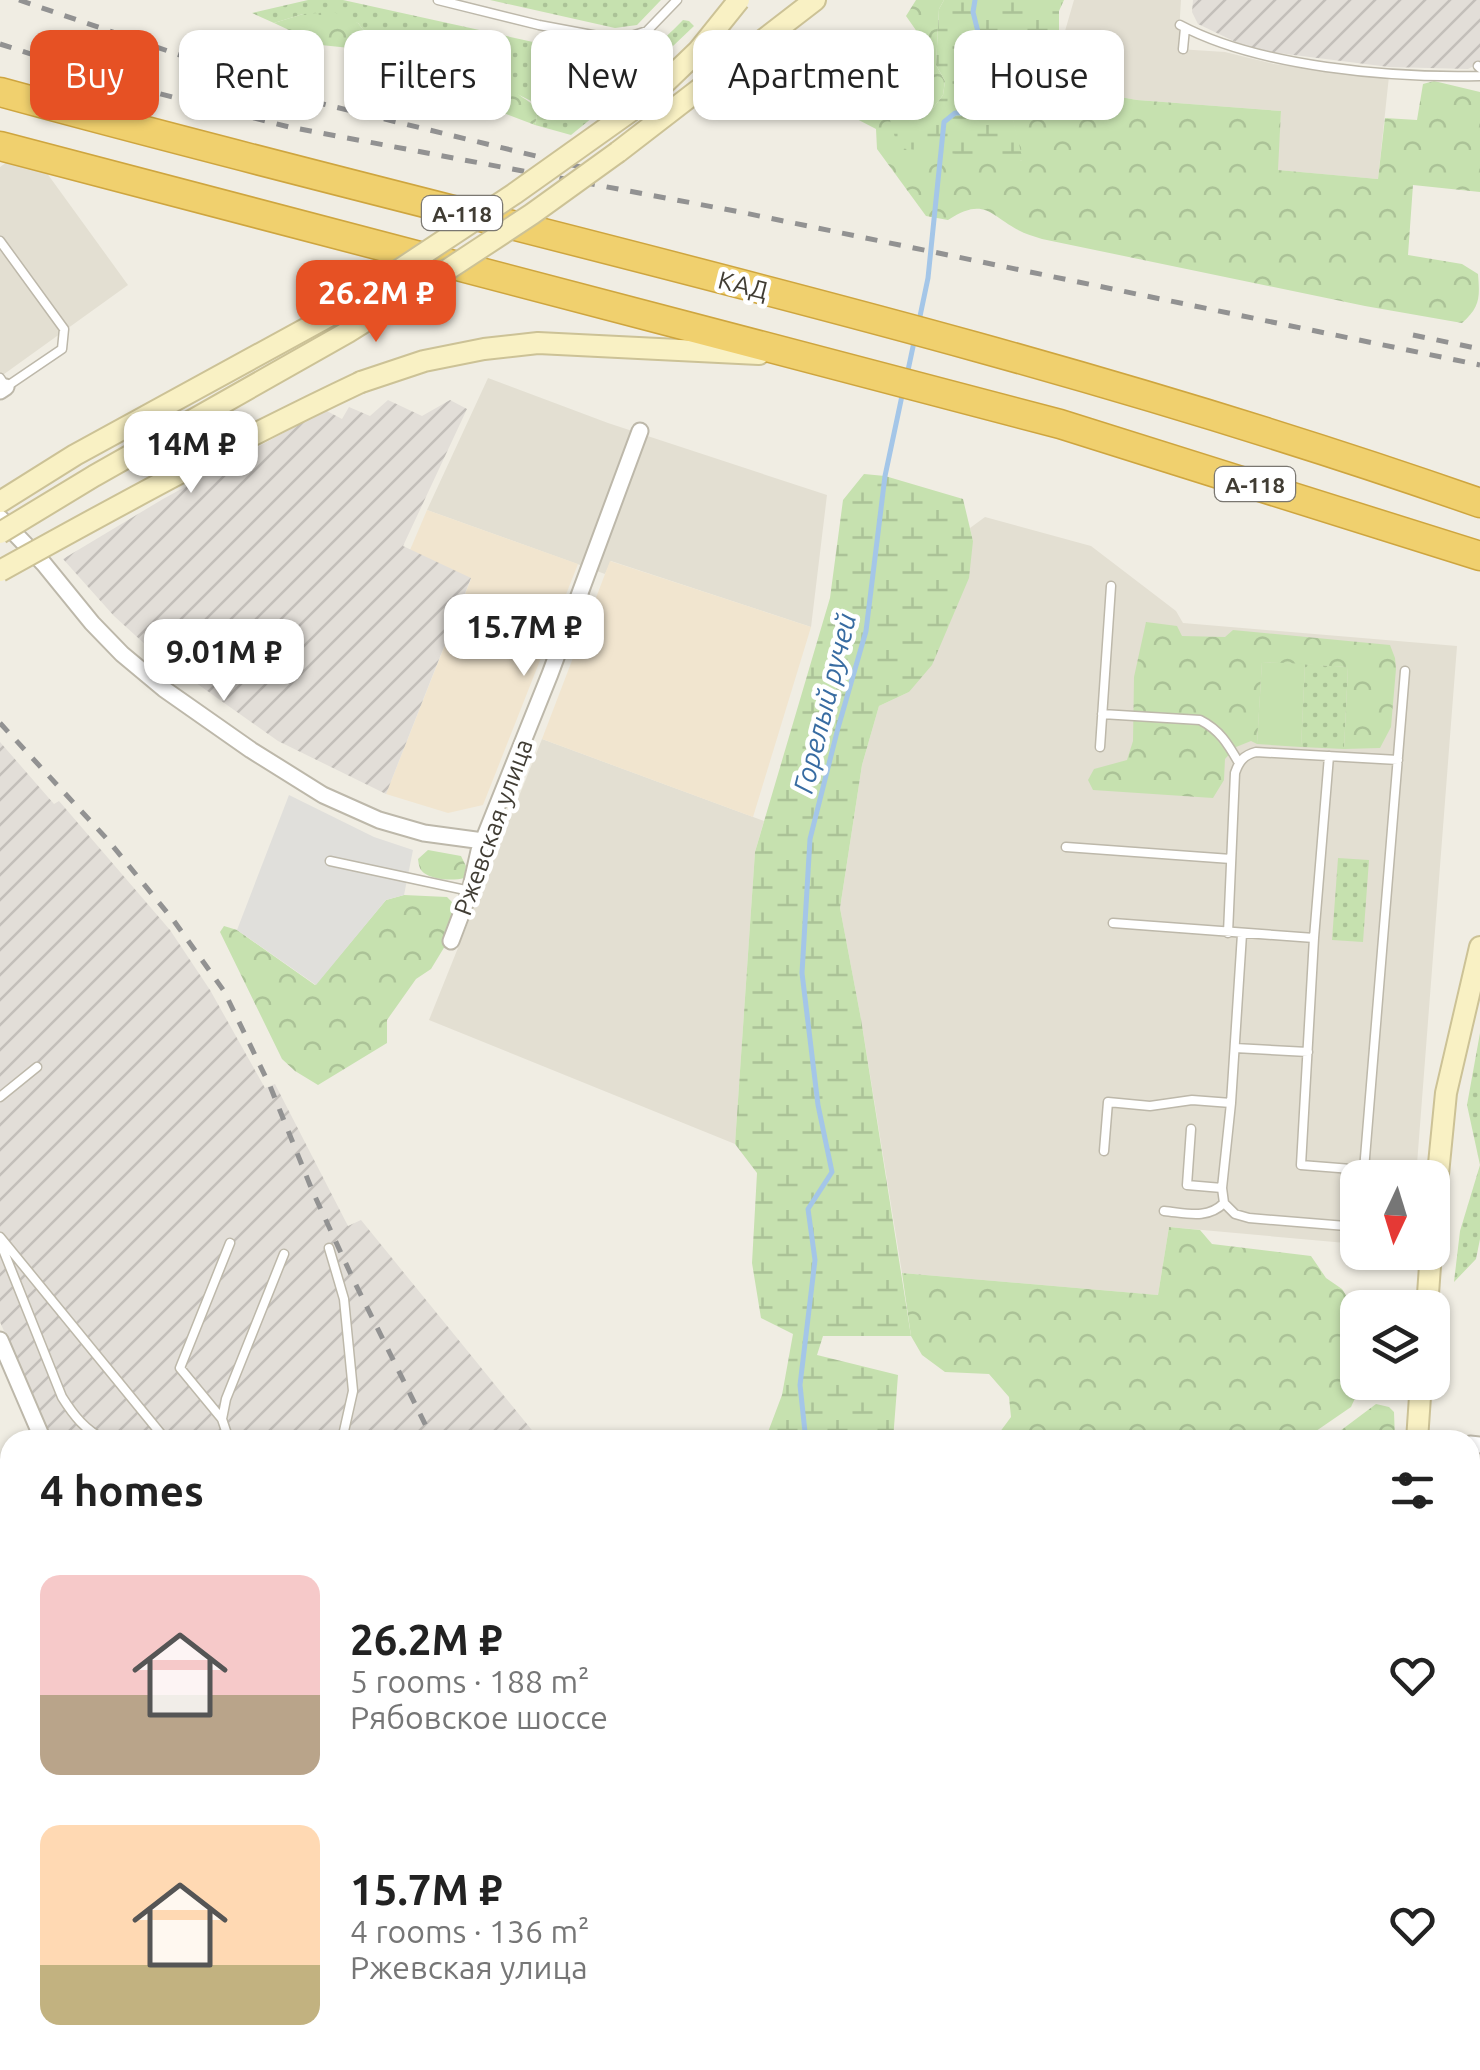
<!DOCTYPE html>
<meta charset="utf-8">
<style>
body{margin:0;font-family:Ubuntu,sans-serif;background:#f2f2f2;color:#222;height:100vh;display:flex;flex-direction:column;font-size:38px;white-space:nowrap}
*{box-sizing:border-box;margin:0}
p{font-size:32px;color:#767676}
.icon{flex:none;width:55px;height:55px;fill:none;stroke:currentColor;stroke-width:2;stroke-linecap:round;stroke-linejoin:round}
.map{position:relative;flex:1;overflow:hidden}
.panel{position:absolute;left:0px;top:1430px;width:1480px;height:640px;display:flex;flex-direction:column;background:#fff;border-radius:30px 30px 0 0;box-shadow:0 2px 8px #0004}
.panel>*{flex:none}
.hud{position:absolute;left:30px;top:30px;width:1420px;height:90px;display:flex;gap:20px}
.needle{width:65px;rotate:184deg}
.buttons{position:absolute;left:1340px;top:1160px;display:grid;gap:20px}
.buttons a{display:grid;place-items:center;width:110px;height:110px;border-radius:20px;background:#fff;box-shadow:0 2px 8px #0004;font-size:50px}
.price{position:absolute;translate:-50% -85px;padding:0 22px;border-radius:20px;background:#fff;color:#222;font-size:32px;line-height:65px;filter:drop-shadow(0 2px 5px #0008)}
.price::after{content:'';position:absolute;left:50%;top:60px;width:30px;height:22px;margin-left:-15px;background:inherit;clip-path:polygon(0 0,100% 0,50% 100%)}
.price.current{background:#e65124;color:#fff}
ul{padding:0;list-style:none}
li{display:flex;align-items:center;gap:30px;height:250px;padding:0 40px}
li span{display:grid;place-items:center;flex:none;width:280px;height:200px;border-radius:20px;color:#555}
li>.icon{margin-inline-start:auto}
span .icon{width:120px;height:120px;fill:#fffc;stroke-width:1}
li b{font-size:42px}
h2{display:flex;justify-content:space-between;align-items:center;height:120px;padding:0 40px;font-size:42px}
.pill{padding:0 35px;border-radius:20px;background:#fff;box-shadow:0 2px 8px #0004;font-size:35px;line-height:90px}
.pill.current{background:#e65124;color:#fff}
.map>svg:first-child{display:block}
</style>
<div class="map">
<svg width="1480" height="2070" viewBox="0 0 1480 2070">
<defs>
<pattern id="industrial-furrows" width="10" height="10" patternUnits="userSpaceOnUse" patternTransform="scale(2.5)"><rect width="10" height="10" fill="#e2ded8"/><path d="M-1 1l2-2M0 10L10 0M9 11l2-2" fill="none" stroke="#c3bfba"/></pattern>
<pattern id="grass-dots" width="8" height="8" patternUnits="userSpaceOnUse" patternTransform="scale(2.5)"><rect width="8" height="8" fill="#c6e1af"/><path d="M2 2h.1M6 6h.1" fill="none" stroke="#abc297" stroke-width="1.8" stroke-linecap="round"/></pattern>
<pattern id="forest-crowns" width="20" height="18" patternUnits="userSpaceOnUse" patternTransform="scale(2.5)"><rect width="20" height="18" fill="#c6e1af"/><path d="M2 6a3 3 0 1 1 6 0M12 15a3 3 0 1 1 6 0" fill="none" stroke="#abc297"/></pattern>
<pattern id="wetland-marsh" width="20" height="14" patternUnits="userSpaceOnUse" patternTransform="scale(2.5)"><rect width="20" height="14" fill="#c6e1af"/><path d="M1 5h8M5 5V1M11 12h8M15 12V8" fill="none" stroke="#abc297"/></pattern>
</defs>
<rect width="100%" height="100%" fill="#f0ede3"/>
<path fill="#e3dfd2" d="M1074 0H1181L1178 49 1225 52 1274 64 1326 71 1389 76 1378 179 1277 170 1281 111 1137 100 1031 81 1042 37 1063 38Z
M28 147 128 285 0 377V167Z
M488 378 608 423 827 495 811 627 611 561 605 574 427 510Z
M985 517 1091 546 1176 611 1183 623 1457 646 1416 1177 1358 1178 1357 1244 1169 1227 1158 1295 902 1273 861 1019 840 908 862 765 879 706 909 692 973 541 970 528Z
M542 739 764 821 755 852 735 1144 429 1020Z"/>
<path fill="#f1e5cf" d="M427 510 578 564 483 805 448 813 386 794 471 579 410 550Z
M610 561 811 627 753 817 542 739Z"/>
<path fill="url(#industrial-furrows)" d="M1193 0H1480V63L1468 69 1389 67 1278 53 1242 45 1198 24 1192 12Z
M388 400 422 416 450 400 467 409 403 546 471 578 386 794 278 741 158 656 114 616 63 559 163 499 325 410 342 419 349 407 370 416Z
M0 742 54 804 59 801 170 930 210 990 265 1088 275 1084 348 1226 361 1220 540 1440H56L51 1437 0 1322Z
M1470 1469H1480V2070H1391L1392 2060H1470Z
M369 2060H859L861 2070H393Z
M916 2060H1343L1342 2070H916Z"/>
<path fill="url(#grass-dots)" d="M308 0H343L606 58C645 60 657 46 683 20L689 21 694 26 630 87 571 135 535 125 538 110 531 101 447 59 368 36 358 23 303 14 274 23 252 13Z
M490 0H661L637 25 615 28Z
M1305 664 1348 667 1344 749 1301 747Z
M1338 858 1369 860 1363 942 1332 940Z
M1480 1033V1239L1476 1259 1454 1282 1460 1231 1480 1165 1467 1105Z
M46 2060H272L274 2070H43Z"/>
<path fill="url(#forest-crowns)" d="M916 0H944L939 9 936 65 945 81 943 95 931 111 901 108 1022 161 1003 76 1006 58 1016 47 1038 44 1031 81 1137 100 1281 111 1278 170 1378 179 1385 118 1417 120 1423 84 1434 81 1480 92V192L1413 185 1408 255 1462 264 1478 274C1480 298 1480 307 1462 323L1365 306 1042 239C1034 236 1025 234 1018 230 989 214 984 197 948 220L926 216 877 149 876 129 851 116 846 96 863 59 886 51 905 55 918 54 920 36 906 16Z
M334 12 358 23 368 36 447 59 508 84C516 96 529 99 538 110L535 125 462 97 359 49 321 45 274 23 303 14Z
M1146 622 1177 626 1182 636 1225 637 1233 630 1390 645 1395 658 1396 669 1391 727 1380 748 1344 749 1348 667 1262 662 1257 744 1251 741 1236 747 1225 759 1224 780 1213 798 1093 790 1088 780 1094 769 1127 760 1133 741 1134 677Z
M428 850 461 856 466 866 464 878C454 881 433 880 424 873 419 869 419 865 418 859Z
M404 895 447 897 456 906 445 946 431 969 416 979 387 1020V1043L318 1085 295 1071 282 1059 220 932 224 926 237 930 315 985 386 900Z
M1169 1227 1200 1230 1212 1244 1311 1256 1326 1278 1342 1289 1351 1303 1347 1322 1357 1350 1358 1382 1362 1383 1351 1407 1303 1440H994L1011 1417 1009 1397 989 1374 945 1372 922 1355 911 1336 902 1273 1158 1295Z
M1376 1404 1389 1407 1394 1412 1395 1440H1328Z"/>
<path fill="url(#wetland-marsh)" d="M944 0H1064L1059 11V37H1042L1038 44 1016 47 1006 58 1003 76 1023 161 898 148 888 113 901 108 931 111 943 95 945 81 936 65 939 9Z
M864 474 885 476 963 499 973 541 969 578 932 665 909 692 879 706 862 765 840 908 861 1019 911 1336H823L817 1355 898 1375 893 1440H765L782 1395 793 1334 761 1318 752 1263 757 1173 735 1144 755 852 830 598 843 500Z"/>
<path fill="#c6e1af" d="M1262 662 1305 664 1301 747 1257 744Z"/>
<path fill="#e0dfdb" d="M289 795 374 837 413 850 404 895 386 900 316 985 237 930Z"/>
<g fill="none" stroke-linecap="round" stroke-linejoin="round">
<path stroke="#a4c6e8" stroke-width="5" d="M919 321 928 278 944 122 955 113H975L987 104V68L973 12 975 0
M907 375 914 342
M800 1440 805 1432 800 1385 815 1260 808 1209 832 1172 818 1105 802 973 810 839 838 728 866 631 885 476 903 391"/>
<defs>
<path id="lane" d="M438 0 539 25 619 40 647 31 677 0
M1180 25C1259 67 1391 78 1480 76
M1183 49 1185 28
M1478 66 1480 68
M0 241 64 329 62 349 6 387 0 378
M1102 714 1200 720C1220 730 1228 744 1239 763
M1100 747 1111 586
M1329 756 1314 938 1301 1165 1364 1170
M1066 847 1231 859
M330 861 470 891
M1113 923 1314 938
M1228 933 1235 773C1239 761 1244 755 1256 752L1398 760
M1242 934 1231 1103 1222 1188 1224 1203 1235 1214 1249 1218 1358 1227
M1235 1048 1308 1052
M0 1097 37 1067
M1191 1129 1187 1185 1222 1188
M1104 1151 1108 1102 1150 1106 1192 1100 1231 1103
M1368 1178 1364 1170 1405 671
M1164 1211C1186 1213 1207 1220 1224 1203
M0 1237 166 1440
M0 1242 62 1397C74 1416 85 1430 105 1440
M329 1248 344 1299 353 1391 342 1440
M222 1419 226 1399 284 1254
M229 1440 222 1419 180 1368 230 1243
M0 1564 10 1567
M1470 2059 1480 2044
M438 2060 462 2070
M624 2060 630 2070
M811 2060 816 2070
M32 2070 36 2060
M319 2070 322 2060
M536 2070 578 2060"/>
<path id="street" d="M0 391 6 387
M0 518 44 564 92 623 122 654 164 689 251 750 323 795 379 820 424 833 483 841
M451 941 470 891 479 851 550 674 640 431
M0 1340 43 1440
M1470 1444 1480 1445"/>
<path id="secondary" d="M618 152 815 0
M361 382 424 361 484 349 538 343 759 354
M0 502 75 455 331 315
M1432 1235 1446 1093 1480 947
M1427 1308 1431 1252
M1417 1440 1421 1382
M1371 2070 1372 2060"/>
<path id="highway" d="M0 92C493 227 996 333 1480 503
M0 146 1060 424 1480 556"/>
</defs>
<use href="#lane" stroke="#bdb8aa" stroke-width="11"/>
<use href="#street" stroke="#bdb8aa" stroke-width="19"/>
<use href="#secondary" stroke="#ccc296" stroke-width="24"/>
<use href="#highway" stroke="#cea53f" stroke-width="31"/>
<use href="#lane" stroke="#fff" stroke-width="8"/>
<use href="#street" stroke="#fff" stroke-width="15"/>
<use href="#secondary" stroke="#f9f1c4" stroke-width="20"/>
<use href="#highway" stroke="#f0d06e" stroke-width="28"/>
<path stroke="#929292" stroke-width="5" stroke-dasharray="12 12" stroke-linecap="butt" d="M19 0 323 104 589 169
M0 44 126 85 289 127 740 212 1480 365
M1413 335 1480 349
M0 723 107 839 174 921 224 991 270 1086 312 1190 353 1279 433 1440
M741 2060 746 2070"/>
<defs>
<path id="secondary-bridge" d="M331 315 514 194 649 98 698 51 739 0
M0 533 94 476 348 332 441 274 532 214 618 152
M0 571C119 505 238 440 361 382"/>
</defs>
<use href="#secondary-bridge" stroke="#ccc296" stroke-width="24" stroke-linecap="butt"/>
<use href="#secondary-bridge" stroke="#f9f1c4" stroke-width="20"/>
</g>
<g text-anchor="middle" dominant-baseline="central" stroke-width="9" stroke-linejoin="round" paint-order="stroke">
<g fill="#fff" stroke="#7a7771" stroke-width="2.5">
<rect x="422" y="196" width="80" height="34" rx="8"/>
<rect x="1215" y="467" width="80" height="34" rx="8"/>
</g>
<g font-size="22" font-weight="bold" fill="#413d34">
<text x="462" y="213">А-118</text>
<text x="1255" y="484">А-118</text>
</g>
<g font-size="25" fill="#413d34" stroke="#fff">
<text transform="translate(743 285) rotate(14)">КАД</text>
<text transform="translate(493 827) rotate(-70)">Ржевская улица</text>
</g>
<g font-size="28" font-style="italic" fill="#386ca2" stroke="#fff">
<text transform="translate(824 703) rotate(-76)">Горелый ручей</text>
</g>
</g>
</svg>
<div class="buttons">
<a><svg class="needle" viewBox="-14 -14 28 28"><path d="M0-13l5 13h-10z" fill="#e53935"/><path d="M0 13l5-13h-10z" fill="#767676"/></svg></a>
<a><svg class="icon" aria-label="layers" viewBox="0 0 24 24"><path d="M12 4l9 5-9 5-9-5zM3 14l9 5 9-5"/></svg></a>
</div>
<b class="price current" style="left:376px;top:345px">26.2M ₽</b>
<b class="price" style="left:191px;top:496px">14M ₽</b>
<b class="price" style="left:524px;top:679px">15.7M ₽</b>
<b class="price" style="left:224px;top:704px">9.01M ₽</b>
<div class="hud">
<a class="pill current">Buy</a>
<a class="pill">Rent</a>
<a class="pill">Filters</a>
<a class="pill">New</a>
<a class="pill">Apartment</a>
<a class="pill">House</a>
</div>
<section class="panel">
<h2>4 homes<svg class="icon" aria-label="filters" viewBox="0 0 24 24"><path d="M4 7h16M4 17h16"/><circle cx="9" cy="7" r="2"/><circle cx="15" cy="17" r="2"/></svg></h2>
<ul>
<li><span style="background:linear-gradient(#f6c9c9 60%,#b9a48a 0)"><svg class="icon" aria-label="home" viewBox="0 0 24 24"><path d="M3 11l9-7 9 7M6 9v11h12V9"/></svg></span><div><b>26.2M ₽</b><p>5 rooms · 188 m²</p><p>Рябовское шоссе</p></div><svg class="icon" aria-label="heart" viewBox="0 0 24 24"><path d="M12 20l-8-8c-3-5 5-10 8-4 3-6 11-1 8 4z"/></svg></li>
<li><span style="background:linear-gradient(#ffd9b3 70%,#c2b280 0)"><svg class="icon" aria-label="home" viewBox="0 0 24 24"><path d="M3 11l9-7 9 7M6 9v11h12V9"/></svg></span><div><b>15.7M ₽</b><p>4 rooms · 136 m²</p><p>Ржевская улица</p></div><svg class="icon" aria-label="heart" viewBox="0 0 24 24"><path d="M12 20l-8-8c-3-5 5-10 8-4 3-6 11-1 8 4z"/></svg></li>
</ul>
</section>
</div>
